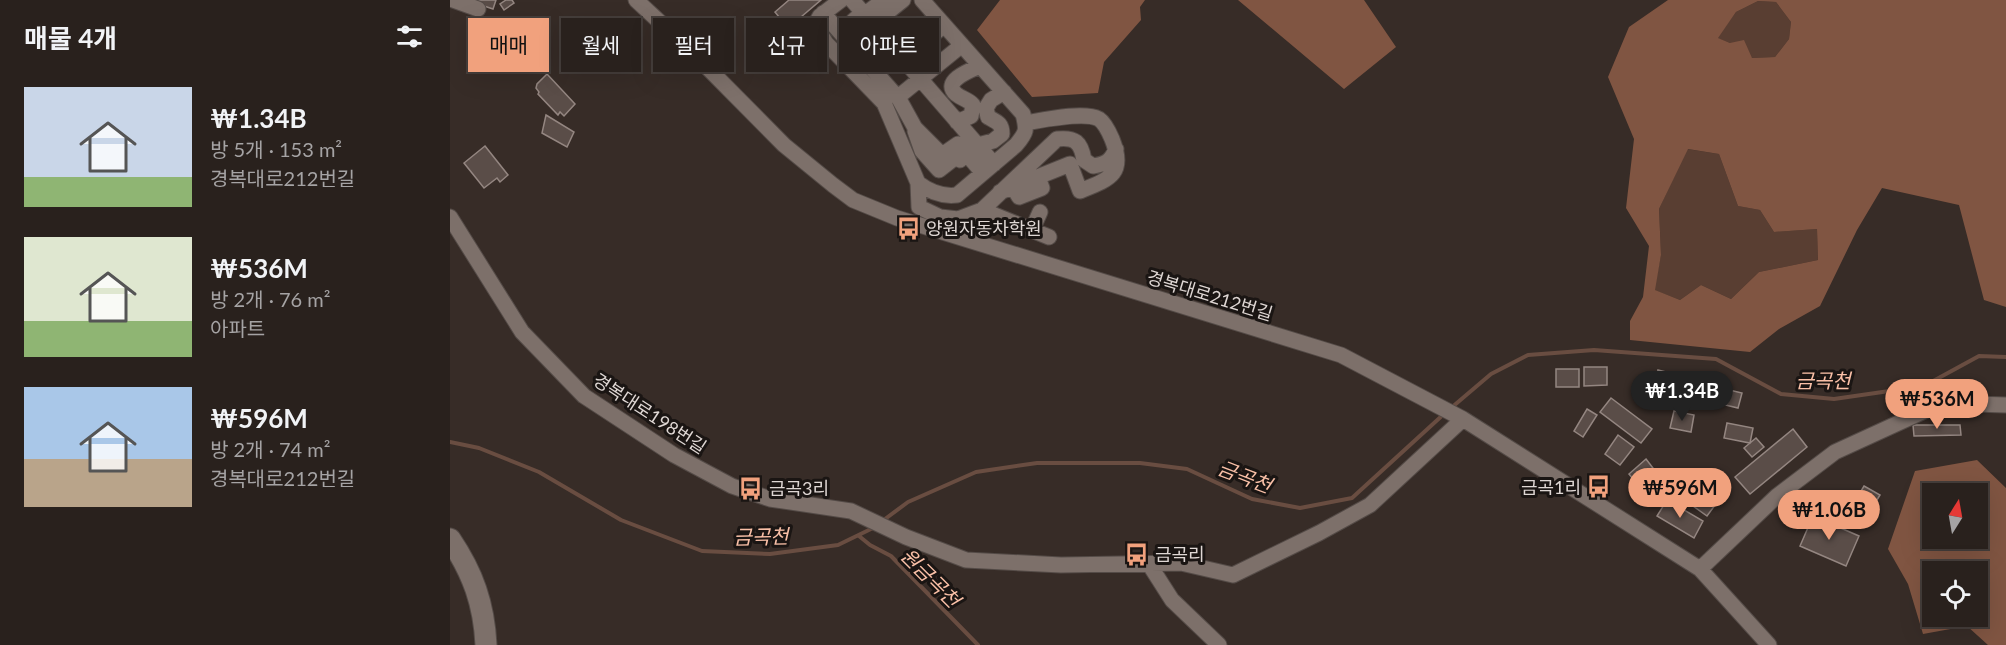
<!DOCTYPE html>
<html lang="ko">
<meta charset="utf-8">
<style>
body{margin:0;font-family:Lato,"Noto Sans KR",sans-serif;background:#352e2a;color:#f1f3f6;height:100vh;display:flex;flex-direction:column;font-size:22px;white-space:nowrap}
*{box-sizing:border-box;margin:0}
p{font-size:20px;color:#a5a3a4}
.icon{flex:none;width:33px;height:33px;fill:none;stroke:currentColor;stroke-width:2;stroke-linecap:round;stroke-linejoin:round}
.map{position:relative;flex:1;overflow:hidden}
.panel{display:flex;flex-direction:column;background:#29211d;width:450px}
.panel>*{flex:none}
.top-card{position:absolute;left:18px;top:18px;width:570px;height:54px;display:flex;gap:12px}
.needle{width:39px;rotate:11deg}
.controls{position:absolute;left:1472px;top:483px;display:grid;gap:12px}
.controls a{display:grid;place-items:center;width:66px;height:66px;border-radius:0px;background:#29211d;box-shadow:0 6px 24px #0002,0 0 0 2px #453e3b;font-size:30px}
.price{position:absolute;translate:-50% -51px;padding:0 14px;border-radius:21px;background:#f1a17d;color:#111;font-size:20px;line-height:39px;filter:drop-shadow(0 2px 3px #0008)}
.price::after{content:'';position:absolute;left:50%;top:36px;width:18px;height:14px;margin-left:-9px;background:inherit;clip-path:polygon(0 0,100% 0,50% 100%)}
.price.selected{background:#222;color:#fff}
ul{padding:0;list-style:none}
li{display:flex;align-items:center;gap:18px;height:150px;padding:0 24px}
li span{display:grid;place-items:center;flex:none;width:168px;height:120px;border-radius:0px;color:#555}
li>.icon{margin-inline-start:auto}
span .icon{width:72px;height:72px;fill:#fffc;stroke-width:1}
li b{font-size:26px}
h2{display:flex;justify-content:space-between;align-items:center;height:72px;padding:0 24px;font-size:26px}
.tag{padding:0 21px;border-radius:0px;background:#29211d;box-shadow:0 6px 24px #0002,0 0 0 2px #453e3b;font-size:21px;line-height:54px}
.tag.selected{background:#f1a17d;color:#111}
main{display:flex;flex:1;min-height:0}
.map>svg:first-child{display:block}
</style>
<main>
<section class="panel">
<h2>매물 4개<svg class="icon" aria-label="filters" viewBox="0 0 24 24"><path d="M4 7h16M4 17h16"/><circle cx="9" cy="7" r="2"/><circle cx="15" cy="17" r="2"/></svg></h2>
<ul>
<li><span style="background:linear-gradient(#c9d6e8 75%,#8fb573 0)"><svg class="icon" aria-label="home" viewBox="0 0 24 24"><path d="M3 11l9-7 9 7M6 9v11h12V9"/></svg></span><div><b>₩1.34B</b><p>방 5개 · 153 m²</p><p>경복대로212번길</p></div></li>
<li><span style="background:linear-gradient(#dfe7d0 70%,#8fb573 0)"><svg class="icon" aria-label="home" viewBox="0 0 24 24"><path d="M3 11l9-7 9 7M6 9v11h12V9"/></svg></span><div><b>₩536M</b><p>방 2개 · 76 m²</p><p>아파트</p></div></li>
<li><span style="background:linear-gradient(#a9c7e8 60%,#b9a48a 0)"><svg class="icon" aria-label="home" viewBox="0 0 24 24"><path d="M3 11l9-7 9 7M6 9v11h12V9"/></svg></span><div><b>₩596M</b><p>방 2개 · 74 m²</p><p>경복대로212번길</p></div></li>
</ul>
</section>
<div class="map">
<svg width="1556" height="645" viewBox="0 0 1556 645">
<rect width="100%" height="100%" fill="#372c27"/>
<path fill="#593e32" d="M1308 1 1326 2 1341 22 1339 39 1325 57 1302 58 1280 43 1267 38 1286 12Z
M1237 149 1269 154 1288 206 1310 210 1324 232 1367 229 1368 260 1309 272 1281 299 1251 285 1230 300 1204 290 1211 255 1209 209Z"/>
<path fill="#805542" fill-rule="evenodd" d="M550 0H695L690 7 691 20 654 62 648 93 582 97 527 30Z
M788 0H914L946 47 894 89Z
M1218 0H1556V307L1534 300 1509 205 1432 188 1407 230 1370 306 1329 329 1300 352 1180 340V321L1193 297 1199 246 1176 208 1184 139 1158 77 1179 27ZM1308 1 1326 2 1341 22 1339 39 1325 57 1302 58 1294 40 1280 43 1268 38 1286 12ZM1238 149 1269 154 1288 206 1310 210 1324 232 1367 229 1368 260 1309 272 1281 299 1251 285 1230 300 1205 290 1211 255 1209 209Z
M1527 460 1556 488V645H1538L1517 626 1473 634 1458 584 1438 549 1465 471ZM1482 494H1527V538H1482ZM1482 572H1527V616H1482Z"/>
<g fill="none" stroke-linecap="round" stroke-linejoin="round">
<path stroke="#694d41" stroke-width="4" d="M1001 408 1041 374 1078 355 1144 350 1266 359 1331 394 1384 399 1474 386 1529 356 1556 357
M0 442 29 448 89 472 171 520 252 551 320 554 388 545 425 527
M431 522 458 502 526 472 587 463H690L737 469 802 499 850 508 902 498 995 413
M409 536 420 545 441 556 528 645"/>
</g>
<path fill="#5a4d48" stroke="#948681" stroke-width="1.5" d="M26 0H46L43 9 25 3Z
M56 0H62L64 3 54 10 50 4Z
M339 0H371L338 28 325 12Z
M72 17 82 28 75 35 65 23Z
M97 74 125 104 114 116 110 112 108 115 88 94 89 92 86 88 87 84Z
M96 115 124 132 117 147 92 133Z
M35 146 58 175 50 182 47 178 34 188 14 163Z
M1134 367H1157V385L1134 386Z
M1106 369H1129V387H1106Z
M1208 370 1236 377 1232 391 1205 384Z
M1240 378 1264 384 1260 400 1236 393Z
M1267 387 1292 393 1288 408 1263 402Z
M1161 398 1202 429 1191 443 1150 412Z
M1137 409 1147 415 1133 437 1124 431Z
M1224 411 1244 415 1241 432 1220 428Z
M1277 423 1303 428 1300 443 1274 438Z
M1463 425H1510L1511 435 1464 436Z
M1343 429 1357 447 1300 494 1285 477Z
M1168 435 1184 447 1170 465 1155 454Z
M1306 438 1314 447 1302 457 1294 448Z
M1196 459 1209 476 1192 490 1179 474Z
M1233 476 1268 501 1257 516 1222 491Z
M1414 486 1430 495 1419 513 1404 503Z
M1217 500 1253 521 1244 538 1207 516Z
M1363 516 1409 536 1396 566 1350 546Z"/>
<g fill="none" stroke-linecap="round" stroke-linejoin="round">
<defs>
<path id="street" d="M3 0 28 9
M186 0 241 51 334 145 383 185 403 200 447 218 891 355 1013 419 1250 569 1319 645
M391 0 370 16 365 25 376 43 434 103 468 183C480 192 492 197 507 195L566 145C577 132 577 130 573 114L472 0
M402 0 544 164
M413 12 403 21 413 33 423 24
M373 13 449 99 465 128 492 155 508 144 533 173
M415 14 434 0
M433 16 453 0
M439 43 429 50 440 63 449 55
M445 50 476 24
M463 52 494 25
M448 97 512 45
M507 122 521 116 523 105C518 99 512 99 506 94 491 81 521 70 530 66
M465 131 472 151 489 170 507 156 510 160
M528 145 543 141 552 134C552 123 547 122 538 117L536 108 541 100 554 92
M468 183 469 207 490 217 508 219 532 210 607 139C625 137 631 142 634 160L643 166C656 164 661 161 666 149
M563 187 569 197 592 188 588 177
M550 192 620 164 630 191C660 179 676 174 662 139 659 132 655 123 649 119 634 111 593 120 575 123
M532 210 599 237
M0 217 72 332 134 396 224 455 282 486 320 499 401 511 456 537 516 560 611 565 731 563 783 575 869 533 920 505 1013 419
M582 230 590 212
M699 564 722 600 769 645
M1250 569 1327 496 1385 452 1492 403 1556 405"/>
<path id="secondary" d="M0 539C23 573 34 604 36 645"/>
</defs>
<use href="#street" stroke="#544b47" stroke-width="17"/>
<use href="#secondary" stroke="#544b47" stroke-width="23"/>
<use href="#street" stroke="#7d706a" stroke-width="15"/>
<use href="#secondary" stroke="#7d706a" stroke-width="21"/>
</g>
<defs>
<symbol id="bus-bare" viewBox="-9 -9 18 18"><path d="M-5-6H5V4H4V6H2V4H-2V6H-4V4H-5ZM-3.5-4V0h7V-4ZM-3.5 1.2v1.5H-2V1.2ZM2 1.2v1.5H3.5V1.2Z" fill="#f1a17d" stroke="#1a1513" stroke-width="2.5" paint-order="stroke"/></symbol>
</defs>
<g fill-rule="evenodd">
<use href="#bus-bare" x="442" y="212" width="33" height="33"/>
<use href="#bus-bare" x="1132" y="470" width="33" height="33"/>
<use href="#bus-bare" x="284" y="472" width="33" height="33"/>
<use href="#bus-bare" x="670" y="538" width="33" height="33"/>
</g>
<g text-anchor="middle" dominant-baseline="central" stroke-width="6" stroke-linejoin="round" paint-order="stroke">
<g font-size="18" fill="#dfd7d4" stroke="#1a1513" text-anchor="start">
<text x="476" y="228">양원자동차학원</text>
<text x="1131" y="487" text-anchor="end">금곡1리</text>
<text x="319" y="488">금곡3리</text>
<text x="705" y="554">금곡리</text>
</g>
<g font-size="18" fill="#dfd7d4" stroke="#1a1513">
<text transform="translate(760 295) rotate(17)">경복대로212번길</text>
<text transform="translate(200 413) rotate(33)">경복대로198번길</text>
</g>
<g font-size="20" font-style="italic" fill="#fac0a7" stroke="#1a1513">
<text x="1373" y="380">금곡천</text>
<text transform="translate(795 476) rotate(21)">금곡천</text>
<text transform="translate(311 536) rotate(-1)">금곡천</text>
<text transform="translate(481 577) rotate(45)">원금곡천</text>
</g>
</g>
</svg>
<div class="controls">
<a><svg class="needle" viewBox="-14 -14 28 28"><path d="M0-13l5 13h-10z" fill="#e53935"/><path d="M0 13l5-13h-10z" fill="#a5a3a4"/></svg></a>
<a><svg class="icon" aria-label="locate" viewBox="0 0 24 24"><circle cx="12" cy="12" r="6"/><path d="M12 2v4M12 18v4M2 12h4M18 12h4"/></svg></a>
</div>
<b class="price selected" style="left:1232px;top:422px">₩1.34B</b>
<b class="price" style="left:1487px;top:430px">₩536M</b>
<b class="price" style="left:1230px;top:519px">₩596M</b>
<b class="price" style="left:1379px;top:541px">₩1.06B</b>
<div class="top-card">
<a class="tag selected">매매</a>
<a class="tag">월세</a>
<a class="tag">필터</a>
<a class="tag">신규</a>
<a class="tag">아파트</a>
</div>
</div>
</main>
